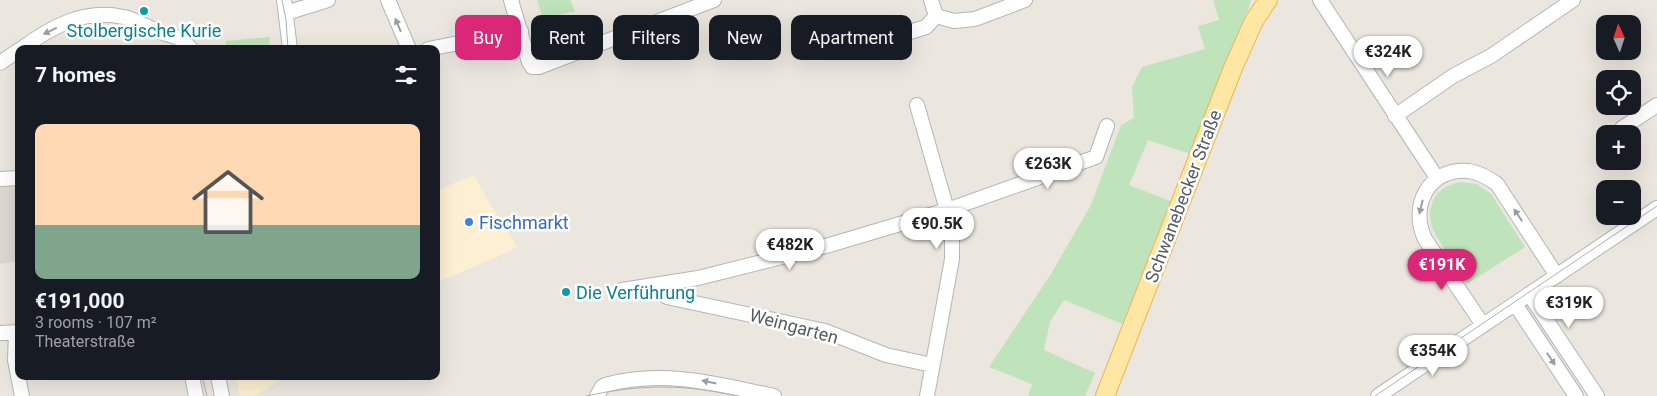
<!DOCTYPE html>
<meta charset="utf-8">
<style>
body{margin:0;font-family:Roboto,sans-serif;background:#242831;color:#f1f3f6;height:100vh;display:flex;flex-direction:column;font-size:19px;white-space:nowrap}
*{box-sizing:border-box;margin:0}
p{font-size:16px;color:#9ea1a6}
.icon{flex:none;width:28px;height:28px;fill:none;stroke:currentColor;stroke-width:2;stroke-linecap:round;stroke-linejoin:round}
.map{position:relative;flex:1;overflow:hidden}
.drawer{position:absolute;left:15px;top:45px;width:425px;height:335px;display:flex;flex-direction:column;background:#171b24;border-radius:10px;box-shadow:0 5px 20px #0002}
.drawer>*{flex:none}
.guide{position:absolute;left:455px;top:15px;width:475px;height:45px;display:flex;gap:10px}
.needle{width:32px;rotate:357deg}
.tools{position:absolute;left:1596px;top:15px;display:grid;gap:10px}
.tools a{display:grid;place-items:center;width:45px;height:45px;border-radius:10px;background:#171b24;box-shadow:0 5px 20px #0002;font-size:25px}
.price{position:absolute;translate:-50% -42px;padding:0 11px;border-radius:18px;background:#fff;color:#222;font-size:16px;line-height:32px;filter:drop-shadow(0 1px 2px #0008)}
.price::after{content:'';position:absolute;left:50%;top:30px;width:15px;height:11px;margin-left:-8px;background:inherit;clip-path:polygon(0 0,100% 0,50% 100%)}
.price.active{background:#db2777;color:#fff}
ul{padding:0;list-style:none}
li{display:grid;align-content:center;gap:10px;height:265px;padding:0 20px}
li span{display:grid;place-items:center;height:155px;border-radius:10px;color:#555}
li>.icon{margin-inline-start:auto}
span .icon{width:90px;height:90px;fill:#fffc;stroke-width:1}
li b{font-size:21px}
h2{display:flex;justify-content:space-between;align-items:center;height:60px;padding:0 20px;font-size:21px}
.pill{padding:0 18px;border-radius:10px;background:#171b24;box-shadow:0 5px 20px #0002;font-size:18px;line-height:45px}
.pill.active{background:#db2777;color:#fff}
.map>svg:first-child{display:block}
</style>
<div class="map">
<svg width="1657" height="396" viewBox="0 0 1657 396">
<rect width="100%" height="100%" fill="#ebe7df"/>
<path fill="#fdefd2" d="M474 175 487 199 517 246 511 251 436 283V191Z
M236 376H287L254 396H240Z"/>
<path fill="#ddd9d0" d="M19 180V261L0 264V182Z"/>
<path fill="#bfe3bb" d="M537 0H570L575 11 543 19Z
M1213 0H1251L1248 10 1218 80 1191 154 1148 140 1129 185 1173 202 1122 324 1064 300 1050 322 1044 350 1095 373 1085 396H1028L1032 384 989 367 1051 274 1091 205 1121 125 1134 118 1132 87 1142 67 1205 49 1198 26 1219 20Z
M270 37 269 49H226V41Z
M1459 182 1477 184 1491 194 1525 247 1467 284 1435 234C1427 219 1428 199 1444 188 1448 185 1454 184 1459 182Z"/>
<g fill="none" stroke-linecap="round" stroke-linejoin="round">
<defs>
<path id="minor" d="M284 0 290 49
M388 0 409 49
M511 0 529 62 532 67H539L714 0
M931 0 936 16 954 21 975 19 1025 0
M1320 0 1437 178
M286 13 328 0
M21 49C51 27 85 8 123 17 135 19 144 26 155 30 172 38 178 33 191 49
M428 49 521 31
M852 50 926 27 936 16
M0 63 19 50
M917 105 947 210 952 234V259L927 396
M1395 116 1453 76 1491 56 1573 0
M1626 134 1622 128 1657 105
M0 179 19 178
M665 283 667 297 825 331 886 355 932 365
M622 290 698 278 826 246 947 210 1096 157 1107 126
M1529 294 1597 396
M1515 304 1576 396
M1483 325 1425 239C1409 206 1429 167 1469 171 1480 173 1489 178 1497 184L1557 276
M16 332 15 360 22 396
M0 333 19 332
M192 376 196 396
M218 376 222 396
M597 396 602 387 605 385C664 369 716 384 774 396
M1378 396 1657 208"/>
<path id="major" d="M1105 396 1233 68 1254 21 1268 0"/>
</defs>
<use href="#minor" stroke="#b2b6ba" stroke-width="16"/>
<use href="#major" stroke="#eeb655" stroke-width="20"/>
<use href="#minor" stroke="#fff" stroke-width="14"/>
<use href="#major" stroke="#fde7a2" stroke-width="18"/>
<path stroke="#afb0b0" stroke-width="1" d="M282 0 286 20 288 49
M202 376 207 396
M586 396C642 384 682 384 738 396
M1375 396 1657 206"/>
</g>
<defs><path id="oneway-solid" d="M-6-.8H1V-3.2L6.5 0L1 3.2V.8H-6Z" transform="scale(1.25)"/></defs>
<g fill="#9b9da0">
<use href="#oneway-solid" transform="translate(398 25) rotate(-113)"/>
<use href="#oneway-solid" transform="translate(50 31) rotate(154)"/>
<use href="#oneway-solid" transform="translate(1421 207) rotate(103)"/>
<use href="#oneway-solid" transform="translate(1518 215) rotate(-124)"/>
<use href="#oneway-solid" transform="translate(1551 359) rotate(56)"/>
<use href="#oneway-solid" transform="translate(709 382) rotate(-168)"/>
</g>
<g fill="#0f9aa8" stroke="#fff" stroke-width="2">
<circle cx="144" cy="11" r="5"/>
<circle cx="566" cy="292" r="5"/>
</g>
<circle fill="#3f7fe0" stroke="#fff" stroke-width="2" cx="469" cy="222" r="5"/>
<g text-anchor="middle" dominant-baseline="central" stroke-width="5" stroke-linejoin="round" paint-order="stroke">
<g font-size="18" fill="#0d838f" stroke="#fff">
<text x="144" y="30">Stolbergische Kurie</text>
<text x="576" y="292" text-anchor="start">Die Verführung</text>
</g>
<g font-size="18" fill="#585c60" stroke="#fff">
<text transform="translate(1183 196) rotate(-69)">Schwanebecker Straße</text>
<text transform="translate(794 326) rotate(15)">Weingarten</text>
</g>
<g font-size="18" fill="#366cbe" stroke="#fff" text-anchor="start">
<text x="479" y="222">Fischmarkt</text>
</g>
</g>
</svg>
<div class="tools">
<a><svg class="needle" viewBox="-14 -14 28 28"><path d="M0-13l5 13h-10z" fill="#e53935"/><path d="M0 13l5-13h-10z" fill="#9ea1a6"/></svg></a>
<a><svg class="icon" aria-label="locate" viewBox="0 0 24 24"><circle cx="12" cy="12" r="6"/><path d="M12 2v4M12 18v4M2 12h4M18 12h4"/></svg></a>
<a>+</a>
<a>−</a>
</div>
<b class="price" style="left:1388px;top:78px">€324K</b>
<b class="price" style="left:1048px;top:190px">€263K</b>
<b class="price" style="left:937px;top:250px">€90.5K</b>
<b class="price" style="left:790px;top:271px">€482K</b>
<b class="price active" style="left:1442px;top:291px">€191K</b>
<b class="price" style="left:1569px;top:329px">€319K</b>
<b class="price" style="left:1433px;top:377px">€354K</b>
<div class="guide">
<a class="pill active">Buy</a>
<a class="pill">Rent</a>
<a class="pill">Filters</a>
<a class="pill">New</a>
<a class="pill">Apartment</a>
</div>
<section class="drawer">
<h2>7 homes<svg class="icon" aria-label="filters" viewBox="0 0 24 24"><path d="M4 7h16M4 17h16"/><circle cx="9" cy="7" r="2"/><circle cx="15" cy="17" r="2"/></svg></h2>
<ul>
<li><span style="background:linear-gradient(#ffd9b3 65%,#7fa58c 0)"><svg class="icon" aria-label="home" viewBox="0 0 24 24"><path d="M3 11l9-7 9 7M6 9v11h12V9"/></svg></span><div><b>€191,000</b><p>3 rooms · 107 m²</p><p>Theaterstraße</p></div></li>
</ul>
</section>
</div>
